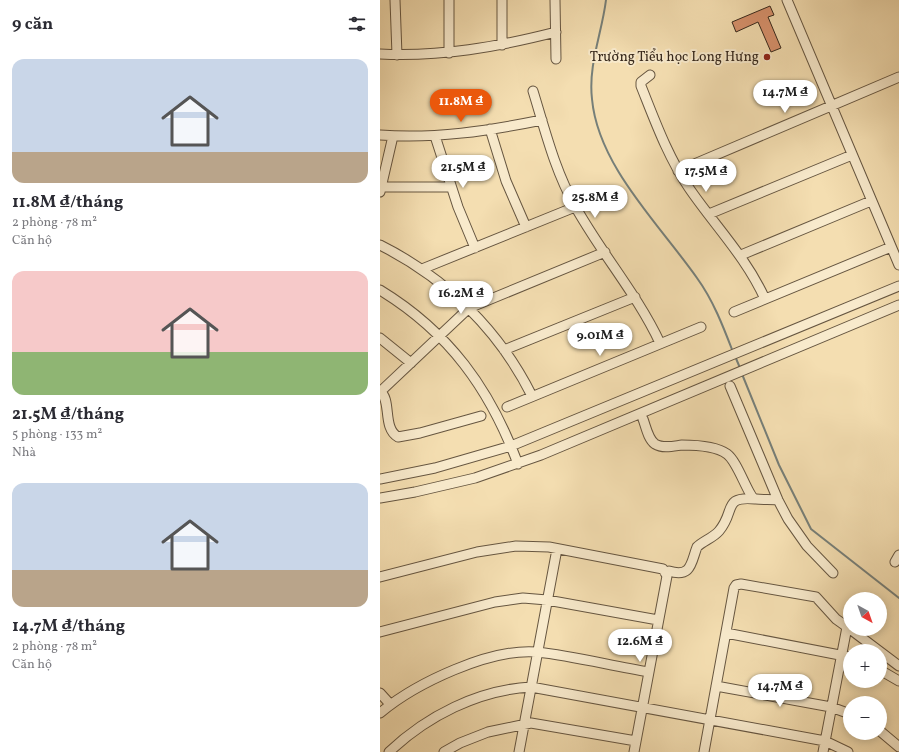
<!DOCTYPE html>
<html lang="vi">
<meta charset="utf-8">
<style>
body{margin:0;font-family:Vollkorn,serif;background:#f7f7f7;color:#2b2b33;height:100vh;display:flex;flex-direction:column;font-size:15px;white-space:nowrap}
*{box-sizing:border-box;margin:0}
p{font-size:13px;color:#7c7c81}
.icon{flex:none;width:22px;height:22px;fill:none;stroke:currentColor;stroke-width:2;stroke-linecap:round;stroke-linejoin:round}
.map{position:relative;flex:1;overflow:hidden}
.details{display:flex;flex-direction:column;background:#fff;width:380px}
.details>*{flex:none}
.needle{width:26px;rotate:140deg}
.controls{position:absolute;left:463px;top:592px;display:grid;gap:8px}
.controls a{display:grid;place-items:center;width:44px;height:44px;border-radius:50%;background:#fff;box-shadow:0 2px 10px #0003;font-size:20px}
.price{position:absolute;translate:-50% -34px;padding:0 9px;border-radius:14px;background:#fff;color:#222;font-size:13px;line-height:26px;filter:drop-shadow(0 1px 2px #0008)}
.price::after{content:'';position:absolute;left:50%;top:24px;width:12px;height:9px;margin-left:-6px;background:inherit;clip-path:polygon(0 0,100% 0,50% 100%)}
.price.current{background:#ea580c;color:#fff}
ul{padding:0;list-style:none}
li{display:grid;align-content:center;gap:8px;height:212px;padding:0 12px}
li span{display:grid;place-items:center;height:124px;border-radius:12px;color:#555}
li>.icon{margin-inline-start:auto}
span .icon{width:72px;height:72px;fill:#fffc;stroke-width:1}
li b{font-size:17px}
h2{display:flex;justify-content:space-between;align-items:center;height:48px;padding:0 12px;font-size:17px}
main{display:flex;flex:1;min-height:0}
.map>svg:first-child{display:block}
</style>
<main>
<section class="details">
<h2>9 căn<svg class="icon" aria-label="filters" viewBox="0 0 24 24"><path d="M4 7h16M4 17h16"/><circle cx="9" cy="7" r="2"/><circle cx="15" cy="17" r="2"/></svg></h2>
<ul>
<li><span style="background:linear-gradient(#c9d6e8 75%,#b9a48a 0)"><svg class="icon" aria-label="home" viewBox="0 0 24 24"><path d="M3 11l9-7 9 7M6 9v11h12V9"/></svg></span><div><b>11.8M ₫/tháng</b><p>2 phòng · 78 m²</p><p>Căn hộ</p></div></li>
<li><span style="background:linear-gradient(#f6c9c9 65%,#8fb573 0)"><svg class="icon" aria-label="home" viewBox="0 0 24 24"><path d="M3 11l9-7 9 7M6 9v11h12V9"/></svg></span><div><b>21.5M ₫/tháng</b><p>5 phòng · 133 m²</p><p>Nhà</p></div></li>
<li><span style="background:linear-gradient(#c9d6e8 70%,#b9a48a 0)"><svg class="icon" aria-label="home" viewBox="0 0 24 24"><path d="M3 11l9-7 9 7M6 9v11h12V9"/></svg></span><div><b>14.7M ₫/tháng</b><p>2 phòng · 78 m²</p><p>Căn hộ</p></div></li>
</ul>
</section>
<div class="map">
<svg width="519" height="752" viewBox="0 0 519 752">
<rect width="100%" height="100%" fill="#f4deb1"/>
<filter id="stains"><feTurbulence type="fractalNoise" baseFrequency=".005" numOctaves="4"/><feColorMatrix values="0 0 0 0 .2 0 0 0 0 .09 0 0 0 0 .02 0 0 0 .5 -.17"/></filter>
<radialGradient id="worn" r=".72"><stop offset=".6" stop-color="#630" stop-opacity="0"/><stop offset="1" stop-color="#630" stop-opacity=".3"/></radialGradient>
<g fill="none" stroke-linecap="round" stroke-linejoin="round">
<path stroke="#767f79" stroke-width="2" d="M226 0C222 33 208 65 212 99 218 166 280 225 317 278 333 300 343 326 353 352
M355 356 360 368
M362 374 399 465 431 529 519 598"/>
</g>
<path fill="#d8926d" stroke="#36281c" d="M390 6 394 15 388 17 401 48 391 52 378 22 356 32 352 22Z"/>
<g fill="none" stroke-linecap="round" stroke-linejoin="round">
<defs>
<path id="minor" d="M15 0 17 55
M69 0V53
M122 0V45
M175 0 176 59
M407 0 519 265
M0 54C61 57 117 47 176 32
M270 75 261 82V86C275 121 288 157 309 188 335 226 366 257 385 299
M153 91C165 130 175 171 195 206 221 253 257 294 280 343
M110 129 126 181 146 227
M0 135C55 139 108 131 162 120
M55 136 78 207 95 248
M298 171 519 77
M1 187H71
M0 192 13 136
M329 214 472 155
M0 245C66 278 119 330 152 396
M361 255 491 201
M42 269 195 207
M0 290C69 332 110 389 138 464
M354 312 511 247
M0 338 31 363
M124 350 255 297
M350 386 398 500 408 519 427 546 453 573
M0 391C12 400 2 428 18 437L40 433 101 416
M1 391 89 308 225 252
M127 407 321 327
M263 419C266 427 268 439 275 444 283 449 294 446 302 445 315 445 336 446 347 454 359 463 368 498 376 499 383 500 391 499 398 500
M0 479 55 468 131 446 519 286
M0 498 35 492 95 478 161 455 519 305
M515 562 519 555
M289 571C312 578 311 562 317 547 323 541 333 538 339 531 356 511 342 496 375 499
M0 577 97 552 136 546 169 547 283 569 287 576 254 752
M470 629 519 666
M0 632 115 602 143 598 167 600 278 620
M346 633 470 657
M500 670 519 681
M336 686 451 707 470 714
M0 693 10 704
M0 713C36 683 110 648 157 652 194 656 232 666 269 672
M500 731 519 747
M9 752C47 716 98 690 151 687L445 741 468 752
M64 752 80 743 108 732 151 723 256 741
M139 752 177 549
M324 752 354 588 356 585 361 584 436 597 456 619 470 629
M443 752 467 627"/>
</defs>
<use href="#minor" stroke="#665641" stroke-width="11"/>
<use href="#minor" stroke="#f8eacc" stroke-width="9"/>
</g>
<circle fill="#8f2418" stroke="#f8eacc" stroke-width="1.5" cx="387" cy="57" r="4"/>
<g text-anchor="middle" dominant-baseline="central" stroke-width="4" stroke-linejoin="round" paint-order="stroke">
<g font-size="14" fill="#36281c" stroke="#f8eacc" text-anchor="end">
<text x="379" y="57">Trường Tiểu học Long Hưng</text>
</g>
</g>
<rect width="100%" height="100%" filter="url(#stains)"/>
<rect width="100%" height="100%" fill="url(#worn)"/>
</svg>
<div class="controls">
<a><svg class="needle" viewBox="-14 -14 28 28"><path d="M0-13l5 13h-10z" fill="#e53935"/><path d="M0 13l5-13h-10z" fill="#7c7c81"/></svg></a>
<a>+</a>
<a>−</a>
</div>
<b class="price" style="left:405px;top:114px">14.7M ₫</b>
<b class="price current" style="left:81px;top:123px">11.8M ₫</b>
<b class="price" style="left:83px;top:189px">21.5M ₫</b>
<b class="price" style="left:326px;top:193px">17.5M ₫</b>
<b class="price" style="left:215px;top:219px">25.8M ₫</b>
<b class="price" style="left:81px;top:315px">16.2M ₫</b>
<b class="price" style="left:220px;top:357px">9.01M ₫</b>
<b class="price" style="left:260px;top:663px">12.6M ₫</b>
<b class="price" style="left:400px;top:708px">14.7M ₫</b>
</div>
</main>
